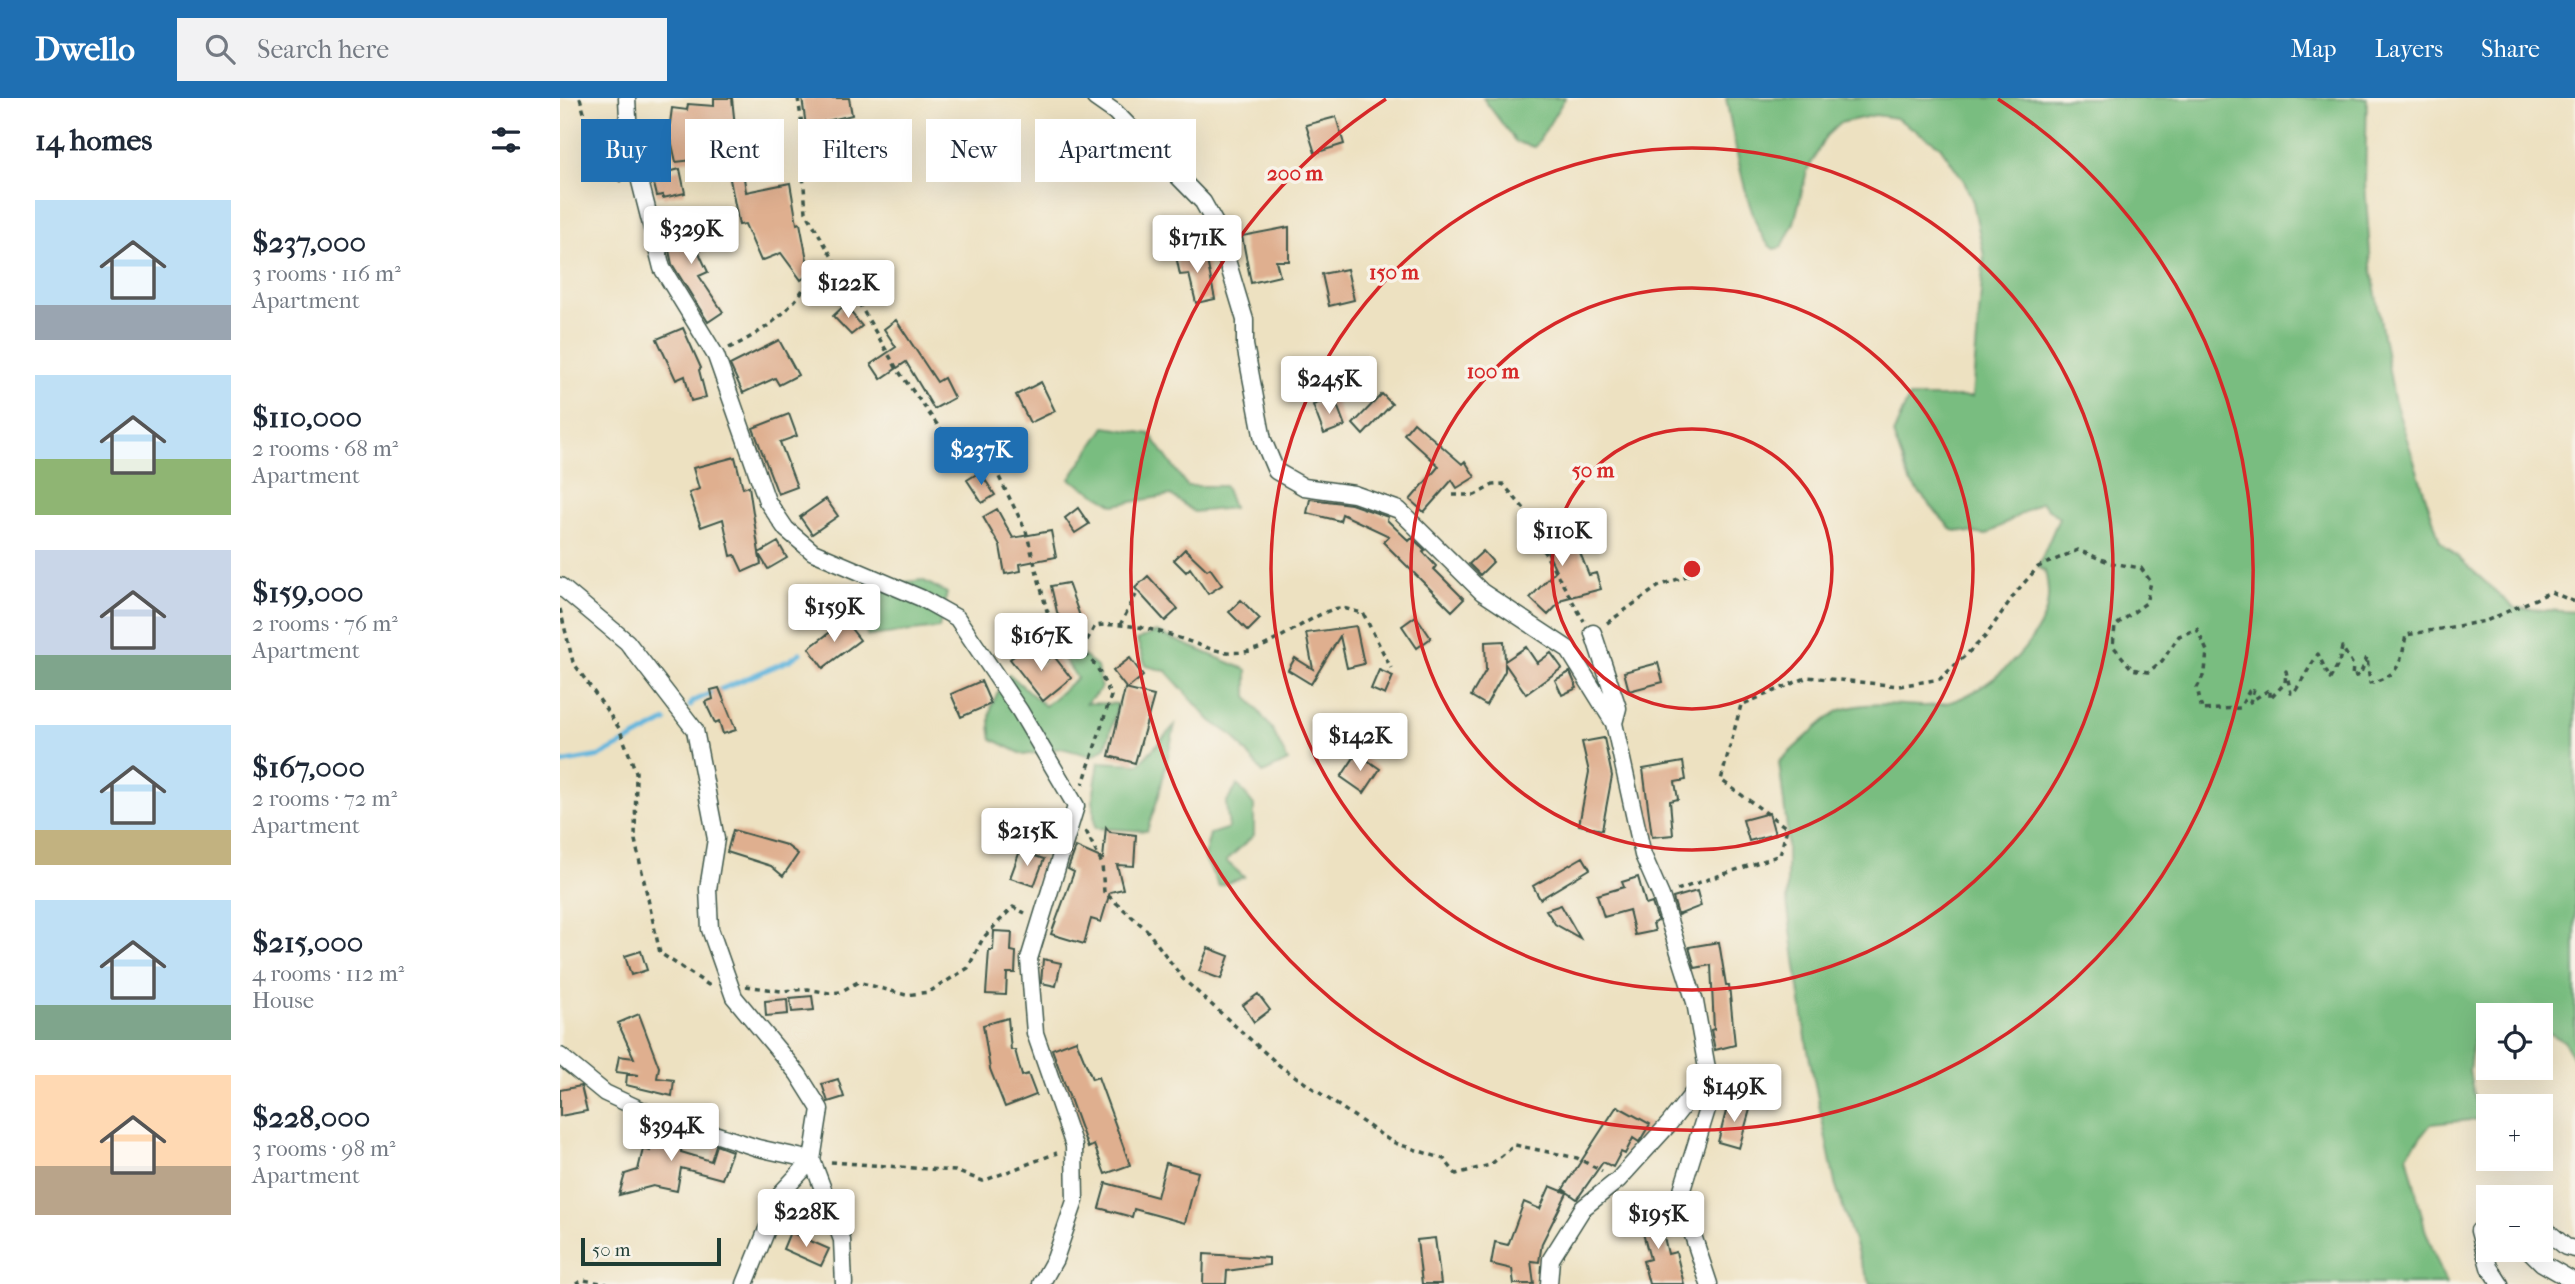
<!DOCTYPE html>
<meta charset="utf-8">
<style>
body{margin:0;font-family:"IM FELL French Canon",serif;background:#f2f2f3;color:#1f2937;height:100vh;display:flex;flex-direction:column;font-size:26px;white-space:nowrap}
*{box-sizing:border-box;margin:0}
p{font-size:23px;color:#747a83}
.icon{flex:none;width:38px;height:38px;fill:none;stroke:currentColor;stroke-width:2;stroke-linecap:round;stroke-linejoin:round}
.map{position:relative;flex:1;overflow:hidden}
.side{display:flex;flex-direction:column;background:#fff;width:560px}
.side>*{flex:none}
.top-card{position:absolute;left:21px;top:21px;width:665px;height:63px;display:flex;gap:14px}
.controls{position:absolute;left:1916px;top:905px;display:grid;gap:14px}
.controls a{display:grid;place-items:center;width:77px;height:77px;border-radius:0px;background:#fff;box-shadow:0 7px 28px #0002;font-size:35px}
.scale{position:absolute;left:21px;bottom:18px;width:140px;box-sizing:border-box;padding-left:7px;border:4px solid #1f3d34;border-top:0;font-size:19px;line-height:24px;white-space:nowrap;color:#1f3d34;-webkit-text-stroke:5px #f7f3e8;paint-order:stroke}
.price{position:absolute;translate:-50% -60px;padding:0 16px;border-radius:7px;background:#fff;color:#222;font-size:23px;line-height:46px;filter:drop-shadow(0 2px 4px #0008)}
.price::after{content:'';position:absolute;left:50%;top:42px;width:21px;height:16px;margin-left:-10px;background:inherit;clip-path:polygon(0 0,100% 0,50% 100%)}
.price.on{background:#1f6fb2;color:#fff}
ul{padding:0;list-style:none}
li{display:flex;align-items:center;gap:21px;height:175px;padding:0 35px}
li span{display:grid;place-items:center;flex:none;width:196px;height:140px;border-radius:0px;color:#555}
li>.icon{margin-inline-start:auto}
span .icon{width:84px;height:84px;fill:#fffc;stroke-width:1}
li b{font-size:30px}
h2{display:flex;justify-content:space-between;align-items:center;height:84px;padding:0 35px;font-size:30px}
.chip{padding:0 24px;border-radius:0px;background:#fff;box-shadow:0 7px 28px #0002;font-size:24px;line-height:63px}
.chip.on{background:#1f6fb2;color:#fff}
header{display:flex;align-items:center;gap:42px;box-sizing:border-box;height:98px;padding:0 35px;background:#1f6fb2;color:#fff}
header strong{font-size:33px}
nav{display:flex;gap:38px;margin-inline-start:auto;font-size:24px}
.search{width:490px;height:63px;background:#f2f2f3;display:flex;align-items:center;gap:18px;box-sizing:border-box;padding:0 24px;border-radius:0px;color:#747a83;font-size:26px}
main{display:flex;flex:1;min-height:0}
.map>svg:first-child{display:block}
</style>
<header>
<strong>Dwello</strong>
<div class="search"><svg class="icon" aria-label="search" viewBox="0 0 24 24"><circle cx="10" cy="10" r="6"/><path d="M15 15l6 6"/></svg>Search here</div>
<nav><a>Map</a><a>Layers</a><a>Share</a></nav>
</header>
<main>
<section class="side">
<h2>14 homes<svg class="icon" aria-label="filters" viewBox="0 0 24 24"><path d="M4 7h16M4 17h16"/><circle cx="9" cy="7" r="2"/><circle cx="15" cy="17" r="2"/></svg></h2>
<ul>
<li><span style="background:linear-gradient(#bfe0f5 75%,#9aa5b1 0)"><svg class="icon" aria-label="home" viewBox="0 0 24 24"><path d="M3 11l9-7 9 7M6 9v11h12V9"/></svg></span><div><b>$237,000</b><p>3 rooms · 116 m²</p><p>Apartment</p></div></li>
<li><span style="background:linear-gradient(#bfe0f5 60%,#8fb573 0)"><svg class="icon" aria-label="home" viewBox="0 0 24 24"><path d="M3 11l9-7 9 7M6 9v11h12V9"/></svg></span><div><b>$110,000</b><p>2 rooms · 68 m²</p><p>Apartment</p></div></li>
<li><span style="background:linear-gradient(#c9d6e8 75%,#7fa58c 0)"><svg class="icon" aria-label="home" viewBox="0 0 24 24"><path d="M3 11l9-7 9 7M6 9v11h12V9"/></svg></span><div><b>$159,000</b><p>2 rooms · 76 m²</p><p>Apartment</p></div></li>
<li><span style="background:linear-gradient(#bfe0f5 75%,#c2b280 0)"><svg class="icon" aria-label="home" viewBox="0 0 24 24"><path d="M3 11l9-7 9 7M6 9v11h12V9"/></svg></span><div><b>$167,000</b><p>2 rooms · 72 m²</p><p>Apartment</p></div></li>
<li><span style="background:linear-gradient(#bfe0f5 75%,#7fa58c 0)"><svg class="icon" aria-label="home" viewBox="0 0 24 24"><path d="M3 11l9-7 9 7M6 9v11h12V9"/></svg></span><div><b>$215,000</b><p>4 rooms · 112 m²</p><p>House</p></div></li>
<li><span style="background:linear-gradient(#ffd9b3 65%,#b9a48a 0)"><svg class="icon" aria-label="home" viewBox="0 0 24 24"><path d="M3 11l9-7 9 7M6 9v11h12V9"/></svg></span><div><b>$228,000</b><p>3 rooms · 98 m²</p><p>Apartment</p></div></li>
</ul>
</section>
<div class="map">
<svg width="2015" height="1186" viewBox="0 0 2015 1186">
<rect width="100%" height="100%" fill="#f7f3e8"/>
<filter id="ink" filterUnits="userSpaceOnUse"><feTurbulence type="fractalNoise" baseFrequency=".0143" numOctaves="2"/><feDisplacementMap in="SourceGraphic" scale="14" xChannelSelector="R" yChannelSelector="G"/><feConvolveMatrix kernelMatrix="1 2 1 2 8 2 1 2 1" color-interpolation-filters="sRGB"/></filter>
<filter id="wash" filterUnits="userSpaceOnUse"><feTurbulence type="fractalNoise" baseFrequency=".00686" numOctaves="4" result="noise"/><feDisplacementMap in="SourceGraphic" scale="28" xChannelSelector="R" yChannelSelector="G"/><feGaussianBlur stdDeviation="1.57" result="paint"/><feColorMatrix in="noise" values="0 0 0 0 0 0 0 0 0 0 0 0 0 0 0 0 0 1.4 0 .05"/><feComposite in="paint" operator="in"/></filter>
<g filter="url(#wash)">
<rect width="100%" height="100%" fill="#ede1c1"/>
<path fill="#79bd80" stroke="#4c7d5a" stroke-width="2" d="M923 0H1005L975 49 956 44Z
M1166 0H1807L1805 85 1811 168 1834 301 1880 443 1954 510 2015 514V964L2004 943 1981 931V917H1928V924H1915L1909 973 1919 1021 1871 1026 1847 1056 1865 1131 1886 1186H1311L1302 1168 1275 1085 1247 947 1227 804V730L1219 664C1233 652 1267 617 1281 612 1306 603 1336 607 1362 608 1409 610 1465 562 1483 521 1490 505 1489 490 1485 473L1478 469 1499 420 1481 404 1426 437 1392 432 1350 384 1333 336 1349 299H1412L1424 158 1413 104 1404 83 1380 48 1336 20 1315 17 1280 25 1266 38 1247 73 1234 125 1222 149 1214 151C1189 139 1172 29 1166 0Z
M545 329 590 336 627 388H665L673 410 634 414 611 397 554 407 510 381Z
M362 482 387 495 379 530 308 538 292 498 321 487Z
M596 534 687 572V598L712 631 728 663 703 675 673 638 651 623 606 573 586 568 577 542Z
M498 537 537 569 541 591 526 605 558 606 546 649 532 658 501 650 464 657 432 641C426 609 433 602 449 576L485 608 517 580 499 553Z
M615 627 599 697 587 733 535 730 533 700 539 664 579 666Z
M678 687 694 707V737L666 763 684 779 659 788 644 759 650 736 669 730 666 705Z"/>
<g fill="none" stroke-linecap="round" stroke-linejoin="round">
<path stroke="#61b5dd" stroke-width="5" d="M130 608 133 603 230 562 240 555
M0 665 40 658 106 623"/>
</g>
<g id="blocks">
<path fill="#dfaf8f" d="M154 0H172L178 57 116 64 109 33 112 10 127 12 128 6 154 8Z
M242 0H289L292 17 246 28Z
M776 19 784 46 755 55 746 27Z
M181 59 186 94 230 85 237 126 240 125 248 167 253 173 241 182 221 155 201 163 185 126 179 127 166 61Z
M120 71 125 95 103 100V97L97 98 92 78Z
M133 123 140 157 148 174 139 178 163 214 148 224 112 166 107 143 105 128Z
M729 129V163H716L720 178 691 185 682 138Z
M645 153 655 201 636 205 629 176 620 177 616 158Z
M787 171 794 202 769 208 762 176Z
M285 207 302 228 291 237 273 218Z
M336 222 377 284 384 280 394 300 374 311 346 264 321 281 311 266 336 249 324 231Z
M123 230 141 270 139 272 146 299 131 303 125 278 116 282 97 241Z
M219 242 238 277 219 287 215 280 183 295 170 267Z
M481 284 495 313 470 325 456 297Z
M822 296 832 306 803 337 793 326Z
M774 299 785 328 764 336 753 307Z
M229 316 237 338 220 344 237 389 218 396 193 330Z
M854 324 902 366 905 363 915 379 897 390 892 382 864 414 850 402 879 368 844 336Z
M175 359 183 390 189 388 199 455 218 444 227 460 208 471 199 456 201 466 183 474 175 457 171 458 163 421 141 429 129 395 139 391 133 370Z
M420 374 435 397 422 405 407 382Z
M266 401 278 418 252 436 240 419Z
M750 401 791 406 828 419 827 422 849 443 852 440 865 452 863 454 876 468 874 471 904 501 892 513 823 444 829 438 782 416 780 423 747 415Z
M518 410 529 426 515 435 505 420Z
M437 411 453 440 491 433 496 459 460 466 461 473 445 476 440 448 423 419Z
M992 415 1003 440 1013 437 1029 477 1036 475 1041 491 1003 501 988 517 970 500 996 472 973 424Z
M625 451 647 472 650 470 662 487 648 496 630 470 626 474 614 462Z
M923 453 933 464 920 477 909 466Z
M588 478 618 511 605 523 575 490Z
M508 485 522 524 506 531 497 514 491 488Z
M681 502 700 521 688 533 669 514Z
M856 518 871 540 857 550 842 528Z
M285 523 300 542 263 570 249 550Z
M796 528 804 566 787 570 780 538 751 586 728 572 735 560 753 571 746 535Z
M944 543 945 563 966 549 977 565 991 555 1002 570 966 596 945 566V573L926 607 911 598 926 572 925 544Z
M467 549 480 568 493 557 511 580 483 603 450 561Z
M570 560 583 578 567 591 553 573Z
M1098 565 1103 584 1069 593 1064 574Z
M819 572 833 578 825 597 811 591Z
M1010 574 1017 590 1002 597 995 582Z
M421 583 431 606 401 619 391 596Z
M159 590 176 632 163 636 159 623 155 625 145 604 153 601 151 592Z
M565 591 594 598 575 665 549 658Z
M1044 640 1052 678 1042 732 1019 727 1029 674 1022 644Z
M797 655 820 671 804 695 781 679Z
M1123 664 1126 682 1115 684 1118 701 1110 703 1113 737 1092 739 1083 671Z
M1209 715 1215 736 1189 743 1183 722Z
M546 729 550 734 576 737 574 768 557 767 563 791 550 794 541 824 531 821 524 846 491 836 514 774 508 771 516 749 543 761Z
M173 732 226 747 238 756 223 778 211 768 167 754Z
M460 753 484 761 474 788 450 780Z
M1023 759 1030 771 980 801 973 788Z
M1078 779 1086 807 1092 805 1098 823 1093 825 1095 833 1075 837 1069 812 1044 819 1037 797 1064 789 1062 784Z
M1137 793 1141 808 1118 817 1113 800Z
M1001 807 1020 840 995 826 986 812Z
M434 833 452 834 451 853 456 854 455 875H447L446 897 426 896 429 852H433Z
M1159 844 1166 887H1169L1175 947 1155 952 1151 932 1154 931 1151 867 1135 870 1129 849Z
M648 850 669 858 661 881 639 873Z
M81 853 87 872 71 877 65 858Z
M483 861 501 865 496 888 481 885Z
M698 896 710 912 694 924 683 907Z
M252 898 254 912 232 914 230 900Z
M227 901 228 916 206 918 205 903Z
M79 916 99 969 97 980 114 982 112 998 66 987 67 977H79L56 974 59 958 74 960 58 925Z
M448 920 451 952H455L462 978 468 976 476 997 445 1009 430 971 423 927Z
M516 942 532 981 538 979 570 1067 545 1076 534 1047 528 1050 492 951Z
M278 981 284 999 268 1004 262 986Z
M21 988 27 1013 0 1018V992Z
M1169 1002 1191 1008 1179 1050 1158 1044Z
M1057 1008 1090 1026 1079 1044 1073 1040 1065 1056 1061 1054 1053 1069 1043 1064 1017 1101 1003 1091Z
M89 1026 123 1037 121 1054 151 1063 156 1047 172 1053 162 1081 121 1070 117 1093 93 1088 59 1097 65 1076 78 1072 83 1051 90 1053Z
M606 1065 638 1074 625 1125 574 1111 572 1119 539 1110 546 1085 597 1099Z
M990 1088 1007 1095 982 1145 979 1164 971 1163 974 1186H954L952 1171 931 1166 935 1144 948 1147 964 1104 980 1111Z
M1081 1103 1096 1106 1092 1128 1101 1126 1108 1156 1116 1154 1124 1186H1089L1083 1163 1090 1161 1080 1124H1077Z
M230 1134 269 1151 261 1168 223 1151Z
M875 1140 881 1186H862L857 1142Z
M644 1156 709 1160V1167L667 1173 666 1186H643Z"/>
</g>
</g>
<g filter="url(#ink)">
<use href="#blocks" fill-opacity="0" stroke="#3e5649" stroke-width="2"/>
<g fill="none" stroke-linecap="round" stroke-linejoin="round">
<defs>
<path id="street" d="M67 0 69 40 102 170 156 258 207 403 226 431 253 454 361 500 397 520 460 613 516 708 469 861 475 935 514 1048 515 1103 495 1161 481 1186
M535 0 555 14 643 104 657 129 685 222V247L703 342 716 373 744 389 794 396 839 412 922 494 1008 551 1054 625 1083 757 1101 798 1135 904 1148 976V1008L1120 1098 1149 1186
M0 488 67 544 135 632 156 741 148 791 150 831 174 899 238 976 260 1011 252 1062 282 1142 284 1186
M1033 535 1058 610 1054 625
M0 958 45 995 86 1014 198 1050 252 1062
M1928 1128 1919 1133 1929 1169 1940 1186
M1981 1128 2006 1149 2015 1151
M1969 1152 1982 1165 2015 1184
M185 1186 222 1094 252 1062
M989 1186 991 1161 1023 1110 1058 1082 1108 1027 1148 976"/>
</defs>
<use href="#street" stroke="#3e5649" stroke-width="19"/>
<path stroke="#3e5649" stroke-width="3.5" stroke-dasharray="5 5" stroke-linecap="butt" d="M20 0 32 44 63 86
M238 0 243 33 241 51 246 114 337 271 384 336 428 357 466 433 487 513 537 569 551 598 523 686
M169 250C200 236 230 215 247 185
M893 397H915L933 387 943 386 966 413 972 433 1024 523
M0 511 13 564 59 630 76 674 75 742 100 855 153 890
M1047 525 1099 488 1129 477
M560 527 576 497
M522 551 535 528C561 524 591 530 616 539 639 546 658 557 684 554 712 551 760 509 782 510 789 511 796 514 803 515L831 570
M526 733 542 766 544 794 586 831 623 881 720 968 832 1044 884 1061 896 1076 930 1067 955 1047 1017 1060 1042 1073
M1117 792 1220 757 1227 730 1161 682 1181 607 1248 579 1339 588 1380 581 1425 539 1456 494 1478 469 1518 452 1551 465 1581 470 1591 484 1586 505 1555 528 1553 548 1572 571 1588 574 1602 563 1619 538 1637 531 1647 553 1645 574 1637 590 1642 612 1680 610 1689 593 1694 591 1690 604 1710 591V601L1725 585 1726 573 1731 595H1734L1758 556 1770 581 1779 565 1782 549 1793 567 1792 579 1800 577 1807 559 1810 585C1840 577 1841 565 1846 537L1926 523 1991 494 2015 504
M186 888 221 893 248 891 269 895 280 894 298 884 346 897 369 894 408 870 423 840 453 809 465 815
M271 1064 395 1073 423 1083 497 1055
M16 1186 23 1182 47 1186"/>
<use href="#street" stroke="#fff" stroke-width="16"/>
</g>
</g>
<g fill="none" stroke="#d62828" stroke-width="3.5">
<circle cx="1132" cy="471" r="140"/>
<circle cx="1132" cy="471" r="281"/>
<circle cx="1132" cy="471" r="421"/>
<path d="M1438 1A561 561 0 1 1 826 1"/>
</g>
<circle cx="1132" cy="471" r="10" fill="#d62828" stroke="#f7f3e8" stroke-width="3.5"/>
<g font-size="21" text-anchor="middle" font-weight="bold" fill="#d62828" stroke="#f7f3e8" stroke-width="7" stroke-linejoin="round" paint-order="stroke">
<text x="735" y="82">200 m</text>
<text x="834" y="181">150 m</text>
<text x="933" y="280">100 m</text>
<text x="1033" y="379">50 m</text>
</g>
</svg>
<div class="controls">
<a><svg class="icon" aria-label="locate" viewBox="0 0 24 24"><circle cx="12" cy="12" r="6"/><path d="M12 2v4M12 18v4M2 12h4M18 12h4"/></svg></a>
<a>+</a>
<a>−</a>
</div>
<div class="scale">50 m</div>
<b class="price" style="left:131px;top:168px">$329K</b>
<b class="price" style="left:637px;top:177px">$171K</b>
<b class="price" style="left:288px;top:222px">$122K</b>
<b class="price" style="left:769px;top:318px">$245K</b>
<b class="price on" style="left:421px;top:389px">$237K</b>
<b class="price" style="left:1002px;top:470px">$110K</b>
<b class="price" style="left:274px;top:546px">$159K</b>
<b class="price" style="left:481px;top:575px">$167K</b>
<b class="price" style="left:800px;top:675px">$142K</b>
<b class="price" style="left:467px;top:770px">$215K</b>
<b class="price" style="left:1174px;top:1026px">$149K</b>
<b class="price" style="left:111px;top:1065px">$394K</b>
<b class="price" style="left:246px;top:1151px">$228K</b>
<b class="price" style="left:1098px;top:1153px">$195K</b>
<div class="top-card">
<a class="chip on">Buy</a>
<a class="chip">Rent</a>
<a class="chip">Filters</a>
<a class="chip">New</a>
<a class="chip">Apartment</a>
</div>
</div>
</main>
